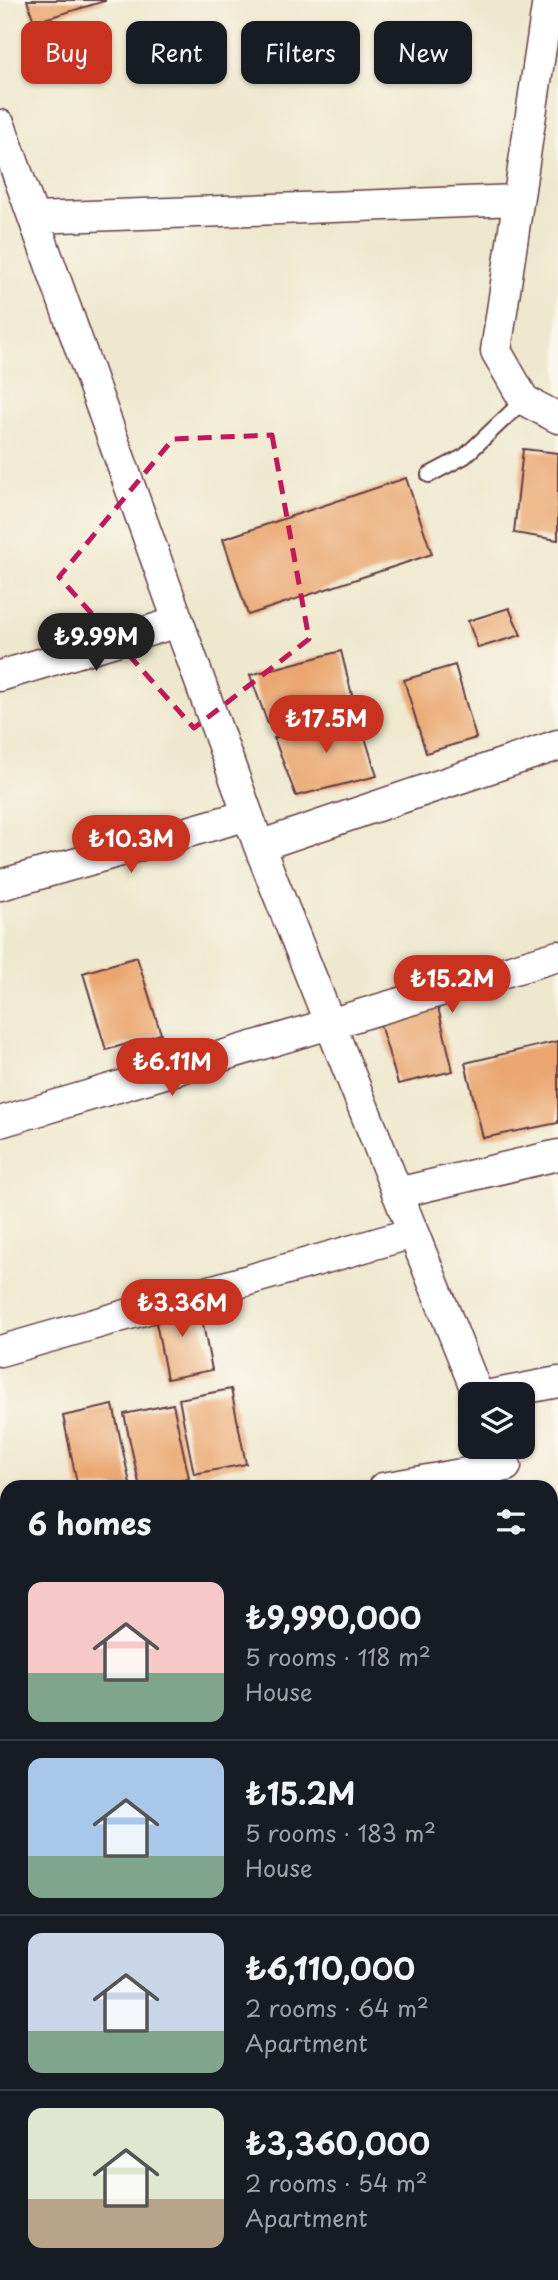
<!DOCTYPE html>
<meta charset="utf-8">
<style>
body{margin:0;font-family:"Playpen Sans",sans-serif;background:#242831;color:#f1f3f6;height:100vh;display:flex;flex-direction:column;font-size:26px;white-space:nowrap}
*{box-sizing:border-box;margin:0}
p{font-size:23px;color:#9ea1a6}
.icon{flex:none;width:38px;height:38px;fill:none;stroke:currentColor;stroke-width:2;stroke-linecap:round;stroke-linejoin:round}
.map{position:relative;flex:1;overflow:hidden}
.side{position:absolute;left:0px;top:1480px;width:558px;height:800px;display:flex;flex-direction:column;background:#171b24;border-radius:21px 21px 0 0;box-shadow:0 2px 5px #0004}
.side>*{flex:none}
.top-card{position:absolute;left:21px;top:21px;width:516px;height:63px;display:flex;gap:14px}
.fabs{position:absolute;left:458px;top:1382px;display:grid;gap:14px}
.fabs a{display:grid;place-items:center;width:77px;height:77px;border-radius:14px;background:#171b24;box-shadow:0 2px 5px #0004;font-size:35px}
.price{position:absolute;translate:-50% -60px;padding:0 16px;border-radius:24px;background:#c8321e;color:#fff;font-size:23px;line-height:46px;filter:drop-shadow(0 2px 4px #0008)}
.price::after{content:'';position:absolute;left:50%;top:42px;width:21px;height:16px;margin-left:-10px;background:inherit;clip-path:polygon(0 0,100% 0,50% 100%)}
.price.on{background:#222;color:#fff}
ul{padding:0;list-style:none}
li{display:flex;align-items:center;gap:21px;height:175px;padding:0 28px}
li+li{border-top:2px solid #363941}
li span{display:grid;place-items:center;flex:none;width:196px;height:140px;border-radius:14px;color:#555}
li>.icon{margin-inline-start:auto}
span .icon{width:84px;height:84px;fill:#fffc;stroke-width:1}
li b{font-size:30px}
h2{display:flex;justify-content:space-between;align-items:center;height:84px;padding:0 28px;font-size:30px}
.pill{padding:0 24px;border-radius:14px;background:#171b24;box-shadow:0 2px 5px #0004;font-size:24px;line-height:63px}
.pill.on{background:#c8321e;color:#fff}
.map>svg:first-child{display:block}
</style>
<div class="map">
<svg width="558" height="2280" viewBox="0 0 558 2280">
<rect width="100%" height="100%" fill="#fbf7ec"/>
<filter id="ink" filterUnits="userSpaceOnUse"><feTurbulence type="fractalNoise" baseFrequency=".0143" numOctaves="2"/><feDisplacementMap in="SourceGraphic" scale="14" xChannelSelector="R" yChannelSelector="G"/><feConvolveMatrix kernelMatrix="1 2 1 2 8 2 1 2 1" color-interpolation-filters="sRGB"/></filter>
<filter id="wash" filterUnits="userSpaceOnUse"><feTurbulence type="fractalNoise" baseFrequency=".00686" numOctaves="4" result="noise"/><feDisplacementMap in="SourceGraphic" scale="28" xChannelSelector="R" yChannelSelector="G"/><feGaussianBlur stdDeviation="1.57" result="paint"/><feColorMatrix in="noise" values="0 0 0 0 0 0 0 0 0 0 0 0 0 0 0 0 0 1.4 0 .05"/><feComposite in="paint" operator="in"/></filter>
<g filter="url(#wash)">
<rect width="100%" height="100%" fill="#eee8ce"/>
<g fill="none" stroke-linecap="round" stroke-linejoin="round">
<path stroke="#3cacb9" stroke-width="10" d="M0 1705 7 1719
M281 2273 283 2280"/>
</g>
<g id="blocks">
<path fill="#eaa66e" d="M27 0H105V1L34 22Z
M523 449 558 453V540L514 533Z
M406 478 432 554 248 615 223 539Z
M509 608 521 635 478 648 468 621Z
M341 651 353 699 268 724 250 675Z
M455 665 476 738 426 753 404 680Z
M357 712 377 776 296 796 274 738Z
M137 957 161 1034 106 1050 83 973Z
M437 1003 453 1071 398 1084 377 1014Z
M558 1041V1123L483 1138 465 1063Z
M198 1299 212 1370 167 1379 153 1307Z
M231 1389 246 1464 194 1474 179 1399Z
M173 1404 189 1478 140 1488 124 1414Z
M113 1405 131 1488H78L63 1416Z"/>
</g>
</g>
<g filter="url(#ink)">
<use href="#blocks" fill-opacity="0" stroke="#633d43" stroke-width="2"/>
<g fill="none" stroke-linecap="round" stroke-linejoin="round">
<defs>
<path id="lane" d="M429 475 465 456 524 400"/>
<path id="street" d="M548 0 496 351 524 400 558 418
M0 125 259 846 478 1395
M34 218 518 200
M0 676 178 622
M259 846 558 745
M0 885 248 815
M0 1122 558 956
M397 1193 558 1155
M0 1351 413 1233
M491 1395 558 1382
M383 1488 506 1466
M0 1542 7 1553
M551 1626 558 1650
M551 1682H558
M0 2016 7 2032
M0 2219H7
M110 2273 113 2280"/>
<path id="secondary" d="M0 1890 7 1891
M551 1910 558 1911
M551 1971 558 1972"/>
</defs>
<use href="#lane" stroke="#633d43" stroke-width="18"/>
<use href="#street" stroke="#633d43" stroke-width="33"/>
<use href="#secondary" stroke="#633d43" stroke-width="42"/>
<use href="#lane" stroke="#fff" stroke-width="14"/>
<use href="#street" stroke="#fff" stroke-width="30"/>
<use href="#secondary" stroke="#fde5c5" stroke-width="38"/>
</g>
</g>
<path fill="none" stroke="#c2185b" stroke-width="5" stroke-dasharray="14 9" stroke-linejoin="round" d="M272 435 309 639 194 728 59 577 173 439Z"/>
</svg>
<div class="fabs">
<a><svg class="icon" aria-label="layers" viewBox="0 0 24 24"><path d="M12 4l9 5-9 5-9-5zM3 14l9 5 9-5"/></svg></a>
</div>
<b class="price on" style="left:96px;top:673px">₺9.99M</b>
<b class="price" style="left:326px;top:755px">₺17.5M</b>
<b class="price" style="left:131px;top:875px">₺10.3M</b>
<b class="price" style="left:452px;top:1015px">₺15.2M</b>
<b class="price" style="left:172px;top:1098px">₺6.11M</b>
<b class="price" style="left:182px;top:1339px">₺3.36M</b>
<div class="top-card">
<a class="pill on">Buy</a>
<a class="pill">Rent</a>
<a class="pill">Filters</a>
<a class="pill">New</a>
</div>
<section class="side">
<h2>6 homes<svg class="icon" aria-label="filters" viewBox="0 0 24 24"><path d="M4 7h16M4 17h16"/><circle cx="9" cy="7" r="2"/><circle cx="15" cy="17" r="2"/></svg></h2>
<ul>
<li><span style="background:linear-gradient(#f6c9c9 65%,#7fa58c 0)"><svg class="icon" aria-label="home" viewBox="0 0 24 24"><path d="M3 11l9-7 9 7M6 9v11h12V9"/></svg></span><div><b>₺9,990,000</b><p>5 rooms · 118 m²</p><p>House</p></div></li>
<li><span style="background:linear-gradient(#a9c7e8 70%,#7fa58c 0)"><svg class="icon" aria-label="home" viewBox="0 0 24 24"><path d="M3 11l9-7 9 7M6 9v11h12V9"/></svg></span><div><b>₺15.2M</b><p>5 rooms · 183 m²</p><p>House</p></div></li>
<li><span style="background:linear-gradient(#c9d6e8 70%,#7fa58c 0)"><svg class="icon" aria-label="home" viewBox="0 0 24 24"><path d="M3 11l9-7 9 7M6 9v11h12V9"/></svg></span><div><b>₺6,110,000</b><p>2 rooms · 64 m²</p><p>Apartment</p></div></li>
<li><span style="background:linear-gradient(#dfe7d0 65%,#b9a48a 0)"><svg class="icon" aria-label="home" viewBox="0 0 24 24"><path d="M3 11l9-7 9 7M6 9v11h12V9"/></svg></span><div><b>₺3,360,000</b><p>2 rooms · 54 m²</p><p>Apartment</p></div></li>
</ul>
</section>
</div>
